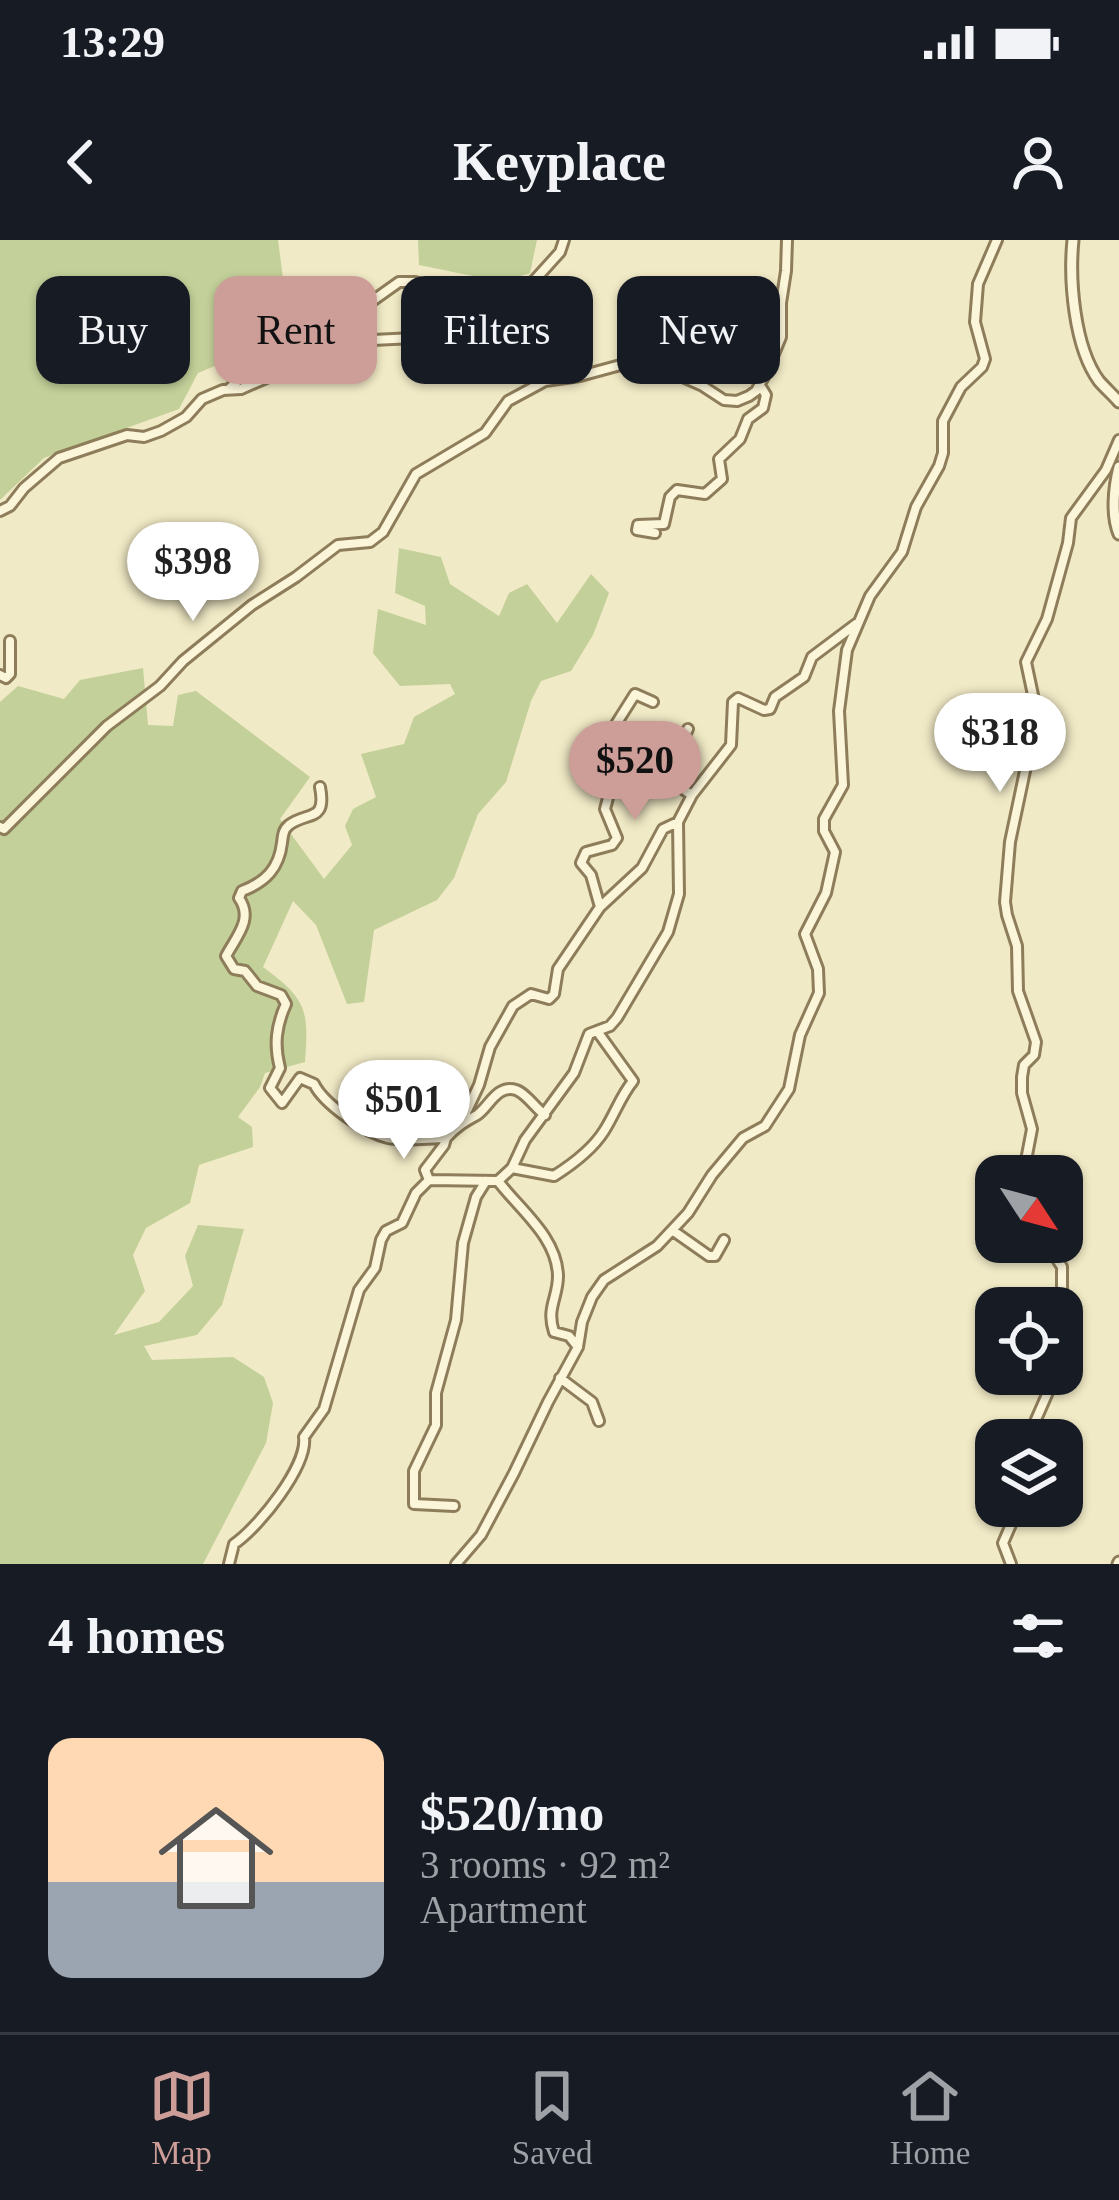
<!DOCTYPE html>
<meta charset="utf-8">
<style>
body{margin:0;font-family:Georgia,serif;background:#20242c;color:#f1f3f6;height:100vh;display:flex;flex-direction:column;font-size:45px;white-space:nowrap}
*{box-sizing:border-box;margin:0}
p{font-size:39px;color:#9ea1a6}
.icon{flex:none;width:66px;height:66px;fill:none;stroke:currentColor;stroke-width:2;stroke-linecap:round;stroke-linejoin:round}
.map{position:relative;height:1324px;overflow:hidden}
.side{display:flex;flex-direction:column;background:#171b24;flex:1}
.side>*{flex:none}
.top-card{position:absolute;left:36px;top:36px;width:1047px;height:108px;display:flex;gap:24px}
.needle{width:78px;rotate:126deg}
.tools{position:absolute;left:975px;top:915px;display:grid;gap:24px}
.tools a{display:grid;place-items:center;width:108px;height:108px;border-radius:24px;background:#171b24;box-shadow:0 3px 9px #0004;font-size:60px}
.price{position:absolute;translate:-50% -102px;padding:0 27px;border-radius:42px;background:#fff;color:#222;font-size:39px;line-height:78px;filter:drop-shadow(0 3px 6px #0008)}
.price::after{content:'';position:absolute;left:50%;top:72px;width:36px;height:27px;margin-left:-18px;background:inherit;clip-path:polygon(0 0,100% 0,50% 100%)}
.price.current{background:#cd9e98;color:#111}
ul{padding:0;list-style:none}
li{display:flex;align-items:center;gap:36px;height:300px;padding:0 48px}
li+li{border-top:3px solid #363941}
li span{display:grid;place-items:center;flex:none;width:336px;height:240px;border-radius:24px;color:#555}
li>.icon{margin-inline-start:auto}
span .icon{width:144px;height:144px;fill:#fffc;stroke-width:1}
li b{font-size:51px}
h2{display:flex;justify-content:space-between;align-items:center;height:144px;padding:0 48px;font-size:51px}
.chip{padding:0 42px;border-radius:24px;background:#171b24;box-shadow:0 3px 9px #0004;font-size:42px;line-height:108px}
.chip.current{background:#cd9e98;color:#111}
.status{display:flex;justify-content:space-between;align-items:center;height:84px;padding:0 60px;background:#171b24;direction:ltr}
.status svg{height:33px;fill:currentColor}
header{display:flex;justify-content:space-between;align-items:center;height:156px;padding:0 48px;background:#171b24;font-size:54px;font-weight:700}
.tabs{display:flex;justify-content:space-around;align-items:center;height:168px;border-top:3px solid #363941;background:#171b24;font-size:33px;color:#9ea1a6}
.tabs a{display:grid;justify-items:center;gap:6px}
.tabs .current{color:#cd9e98}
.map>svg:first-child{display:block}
</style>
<div class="status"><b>13:29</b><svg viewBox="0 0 49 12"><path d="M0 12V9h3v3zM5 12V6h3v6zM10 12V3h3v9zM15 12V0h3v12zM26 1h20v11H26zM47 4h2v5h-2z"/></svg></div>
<header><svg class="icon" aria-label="back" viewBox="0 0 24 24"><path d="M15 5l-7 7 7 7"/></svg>Keyplace<svg class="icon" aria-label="person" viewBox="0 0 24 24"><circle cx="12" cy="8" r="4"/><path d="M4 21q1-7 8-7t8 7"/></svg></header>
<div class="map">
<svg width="1119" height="1324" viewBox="0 0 1119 1324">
<rect width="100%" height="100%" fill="#f1eac6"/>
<path fill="#c3d099" d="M0 0H278L285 54 234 118 198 133 179 169 44 218 0 260Z
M418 0H537L530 33 502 42 419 25Z
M399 308 441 317 450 344 499 376 509 353 527 344 557 383 591 334 609 353 593 395 571 431 541 441 531 461 506 542 478 574 454 638 437 660 374 690 364 762 347 764 316 685 293 661 263 727C306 759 309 768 305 822L265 833 260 847 238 877 252 887 253 907 199 925 190 963 146 988 133 1015 145 1051 114 1095 159 1082 193 1046 185 1016 198 985 244 989 222 1065 197 1095 144 1106 152 1120 233 1117 264 1137 273 1163 266 1203 203 1324H0V462L18 446 64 459 80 440 143 428 148 485 173 486 178 455 196 451 310 537 280 579 324 639 352 605 345 586 353 569 376 557 361 514 404 504 414 477 455 454 450 444 400 446 373 413 378 369 426 385 425 366 395 353Z"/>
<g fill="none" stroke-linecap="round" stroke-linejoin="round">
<defs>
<path id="minor" d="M229 149 254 126 278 113 325 78 368 64 399 42H415L442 50 459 43 499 53 517 52 532 43 560 12 564 0
M0 271 10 266 24 248 59 218 127 195 144 197 161 191 186 177 202 159 223 150 241 149 287 129 332 118 373 100 475 95 502 101 542 94 564 101 570 120 580 136
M655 293 637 290 638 285 664 284 670 257 677 250 705 254 722 239 719 219 740 199 748 179 763 168 766 155 761 147 757 150
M0 435 6 438 10 434V401
M653 462 635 454 611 492C634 496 657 504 673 521
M688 489C676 514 661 538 692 555
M320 547C327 583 307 571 289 585 283 590 283 595 282 603 279 628 266 642 242 651L239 658C254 679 236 697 226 716L234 729 245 731 257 746 281 755 286 764C276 786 274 805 280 828L270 848 282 863 300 838 314 844C324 864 364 892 388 898 405 902 428 898 446 898 456 887 464 882 477 875 489 867 497 844 516 850 526 853 536 869 545 875
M0 587 4 589 107 486 160 446 183 421 252 365 296 337 338 305 370 302 383 292 416 234 485 193 508 161 545 141 580 136 650 117 664 121 676 134 701 145 724 160 737 161 749 156 756 151 766 133 781 97V63L786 31 787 0
M600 667 591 635 581 623 586 612 612 605 617 598 605 569 617 525 610 503 611 492
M463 879 479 845 490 807 513 766 531 754 549 759 554 754 558 729 600 667 642 628 663 589 678 582
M512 928 554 936C573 924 592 910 604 891 615 874 620 857 633 841L597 791
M1023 936 1032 889 1022 853V837L1024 825 1034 815 1036 802 1018 751 1017 706 1007 675 1005 662 1010 602 1037 474 1026 422 1047 379 1068 303 1071 278 1106 230 1119 200
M429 940 425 930 444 905 446 898
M498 941C520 970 557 997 558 1036 558 1058 546 1068 554 1092L569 1096 578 1107
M672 990 709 1016H715L724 1000
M1046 1002 1062 1027V1075
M1062 1085 1067 1122 1062 1130
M560 1138 592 1162 599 1181
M1027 1200 1049 1150 1060 1134
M454 1266 414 1264V1231L436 1185V1153L456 1080 463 1003 476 957 486 941
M229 1324 234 1304C258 1288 308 1226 304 1197L324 1169 359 1050 375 1028 381 1000 386 991 402 983 416 953 429 940 498 941 512 928 525 900 574 833 589 794 610 786 617 778 668 692 679 654 678 582 692 555 731 505 733 462 738 458 764 470 770 469 775 457 804 437 812 417 856 384
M456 1324 481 1295 514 1233 548 1162 578 1107 582 1082 592 1057 604 1040 657 1006 688 973 712 935 743 898 765 886 789 849 800 795 819 753 818 729 805 694 826 653 835 612 824 591V579L843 545 839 471 847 410 870 356 902 312 916 267 939 226 943 213V181L961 147 982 127 985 119 975 82 978 44 997 0
M1011 1324 1003 1303 1019 1266"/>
<path id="tertiary" d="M1073 0C1069 40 1074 107 1099 141 1105 148 1113 155 1119 162
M1119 227C1114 247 1111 275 1119 294
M1118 1324 1119 1322"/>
</defs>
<use href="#minor" stroke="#8e7d5a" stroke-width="14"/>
<use href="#tertiary" stroke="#8e7d5a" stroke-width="15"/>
<use href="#minor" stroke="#fbf5da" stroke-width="8"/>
<use href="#tertiary" stroke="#fbf5da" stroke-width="9"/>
</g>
</svg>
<div class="tools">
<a><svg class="needle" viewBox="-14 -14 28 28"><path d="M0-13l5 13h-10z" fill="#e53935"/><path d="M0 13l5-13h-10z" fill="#9ea1a6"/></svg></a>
<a><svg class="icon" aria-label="locate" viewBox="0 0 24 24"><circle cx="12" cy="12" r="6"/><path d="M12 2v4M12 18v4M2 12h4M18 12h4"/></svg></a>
<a><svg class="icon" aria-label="layers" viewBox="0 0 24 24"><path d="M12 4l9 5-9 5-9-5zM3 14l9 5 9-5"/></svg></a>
</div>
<b class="price" style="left:193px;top:384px">$398</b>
<b class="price" style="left:1000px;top:555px">$318</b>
<b class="price current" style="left:635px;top:583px">$520</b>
<b class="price" style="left:404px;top:922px">$501</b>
<div class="top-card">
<a class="chip">Buy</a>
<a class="chip current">Rent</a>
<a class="chip">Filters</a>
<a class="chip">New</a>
</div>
</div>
<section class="side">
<h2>4 homes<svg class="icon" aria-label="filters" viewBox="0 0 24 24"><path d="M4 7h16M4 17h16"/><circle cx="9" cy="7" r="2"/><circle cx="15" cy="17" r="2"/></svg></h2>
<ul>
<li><span style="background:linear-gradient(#ffd9b3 60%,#9aa5b1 0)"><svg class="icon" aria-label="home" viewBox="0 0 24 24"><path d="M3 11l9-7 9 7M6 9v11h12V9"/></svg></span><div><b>$520/mo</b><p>3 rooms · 92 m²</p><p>Apartment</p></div></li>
</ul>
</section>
<nav class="tabs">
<a class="current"><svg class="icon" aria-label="map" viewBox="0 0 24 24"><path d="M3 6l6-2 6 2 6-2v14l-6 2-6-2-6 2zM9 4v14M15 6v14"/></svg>Map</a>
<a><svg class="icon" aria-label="saved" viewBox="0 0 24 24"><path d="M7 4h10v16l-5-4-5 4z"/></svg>Saved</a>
<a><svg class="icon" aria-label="home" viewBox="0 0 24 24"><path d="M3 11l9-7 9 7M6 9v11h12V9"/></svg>Home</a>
</nav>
